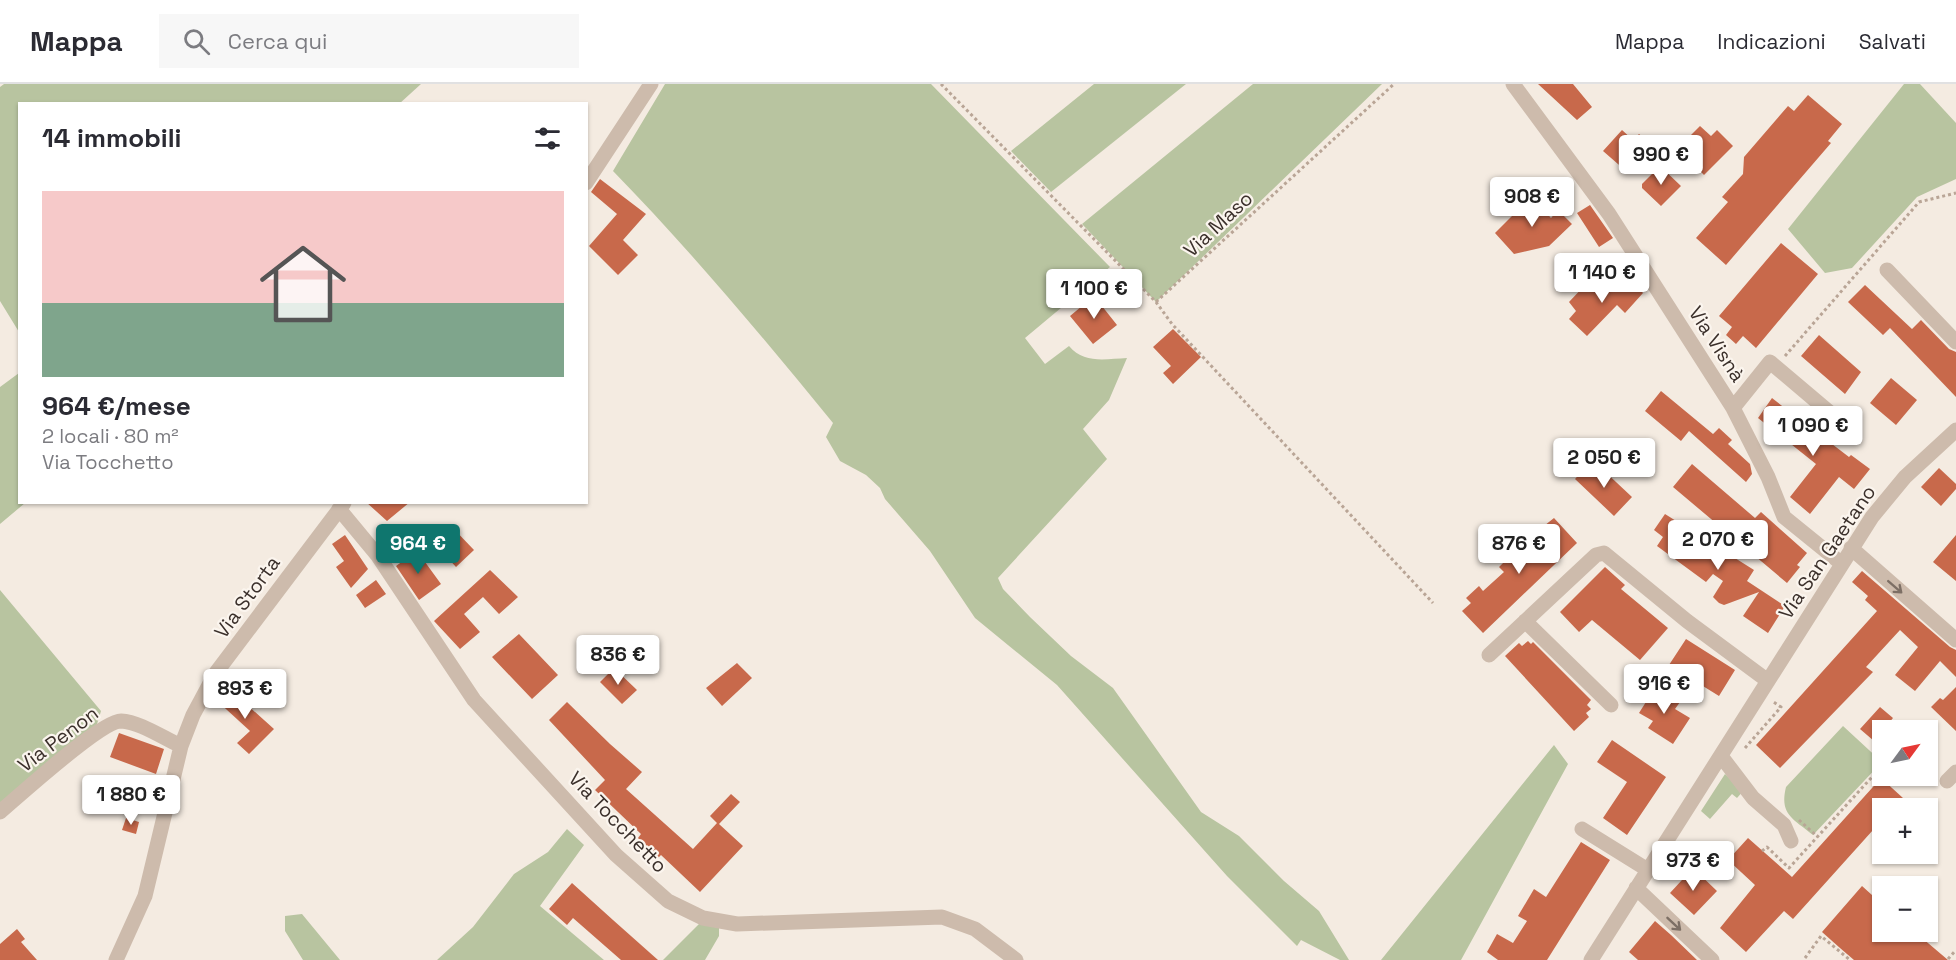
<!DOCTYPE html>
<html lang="it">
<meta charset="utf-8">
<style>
body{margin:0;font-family:"Space Grotesk",sans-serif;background:#f7f7f7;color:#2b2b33;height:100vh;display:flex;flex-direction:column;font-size:22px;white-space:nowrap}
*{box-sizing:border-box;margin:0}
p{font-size:20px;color:#7c7c81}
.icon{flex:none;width:33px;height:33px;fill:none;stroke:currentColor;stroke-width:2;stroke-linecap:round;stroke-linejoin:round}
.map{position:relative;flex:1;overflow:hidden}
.sheet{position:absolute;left:18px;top:18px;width:570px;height:402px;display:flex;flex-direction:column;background:#fff;border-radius:0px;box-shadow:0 2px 4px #0004}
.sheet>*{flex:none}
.needle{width:39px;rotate:57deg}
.buttons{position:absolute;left:1872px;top:636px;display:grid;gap:12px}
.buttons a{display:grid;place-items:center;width:66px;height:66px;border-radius:0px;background:#fff;box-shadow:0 2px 4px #0004;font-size:30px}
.price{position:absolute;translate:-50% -51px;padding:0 14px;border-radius:6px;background:#fff;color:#222;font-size:20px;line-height:39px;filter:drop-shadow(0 2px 3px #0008)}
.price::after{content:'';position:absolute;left:50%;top:36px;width:18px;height:14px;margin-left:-9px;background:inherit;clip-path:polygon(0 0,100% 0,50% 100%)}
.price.current{background:#0f766e;color:#fff}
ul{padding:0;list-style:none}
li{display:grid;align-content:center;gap:12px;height:318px;padding:0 24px}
li span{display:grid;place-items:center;height:186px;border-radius:0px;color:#555}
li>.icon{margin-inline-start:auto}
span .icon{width:108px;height:108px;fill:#fffc;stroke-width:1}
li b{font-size:26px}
h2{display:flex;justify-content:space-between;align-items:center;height:72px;padding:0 24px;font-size:26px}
header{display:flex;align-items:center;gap:36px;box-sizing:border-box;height:84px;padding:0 30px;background:#fff;border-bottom:2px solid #e1e1e2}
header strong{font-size:28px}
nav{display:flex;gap:33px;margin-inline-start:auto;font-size:21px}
.search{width:420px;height:54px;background:#f7f7f7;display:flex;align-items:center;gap:15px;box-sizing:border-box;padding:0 21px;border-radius:0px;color:#7c7c81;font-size:22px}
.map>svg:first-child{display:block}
</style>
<header>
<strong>Mappa</strong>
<div class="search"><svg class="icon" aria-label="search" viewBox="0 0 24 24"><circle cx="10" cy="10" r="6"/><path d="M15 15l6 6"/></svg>Cerca qui</div>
<nav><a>Mappa</a><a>Indicazioni</a><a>Salvati</a></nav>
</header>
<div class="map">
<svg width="1956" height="876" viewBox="0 0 1956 876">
<rect width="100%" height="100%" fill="#f4ebe1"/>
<path fill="#b8c4a0" d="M4 0H421L399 20H20L19 248 0 217V3Z
M665 0H931L1110 183 1025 254 1045 280 1069 262C1084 280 1105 275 1127 274L1109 316 1083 345 1107 375 998 494 1003 505 1030 533 1071 572 1113 604 1201 728 1239 752 1284 797 1319 827 1349 876H1340L1301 856 1297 862 1227 792 1057 601 975 534 930 467 885 415 880 404 866 391 840 377 826 353 833 339C762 252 691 167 613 87Z
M1094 0H1186L1051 108 1011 67Z
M1253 0H1382L1156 218 1082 140Z
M1904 0H1920L1956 39V95L1917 113 1852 184 1825 189 1788 145Z
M19 289 20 418 25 419 0 440V303Z
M0 506 101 627 94 650 0 728Z
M1843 642 1882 678 1813 751C1794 735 1779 731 1786 703Z
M1554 661 1568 680 1461 876H1381Z
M1725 690 1744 706 1737 714 1732 710 1710 735 1701 727Z
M567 745 584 761 540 822 604 876H437L473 843 514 790 548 768Z
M302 830 340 876H303L285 847V832Z
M706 833 719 840V852L705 876H663Z"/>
<path fill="#c8694b" d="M1538 0H1573L1592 23 1577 36Z
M1808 11 1842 40 1828 57 1831 59 1726 181 1696 154 1728 118 1722 113 1743 90 1744 73 1788 22 1794 27Z
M1700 42 1711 52 1717 46 1733 62 1704 91 1678 64Z
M1622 46 1633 56 1639 50 1650 59 1626 87 1603 67Z
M1660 82 1681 102 1661 122 1642 104V100Z
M600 95 646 130 623 156 638 171 618 191 589 162 617 130 591 108Z
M1531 113 1551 134 1558 126 1572 140 1549 162 1514 170 1495 149Z
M1590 121 1613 154 1599 163 1577 129Z
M1781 159 1818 190 1756 264 1743 252 1736 260 1726 251 1732 243 1719 232Z
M1625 189 1643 209 1625 229 1617 221 1587 252 1569 235 1576 227 1569 218 1586 200 1602 214Z
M1865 201 1912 245 1921 236 1949 265 1956 268V313L1890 244 1883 251 1848 218Z
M1094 212 1117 241 1093 260 1070 232Z
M1173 245 1201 273 1173 300 1163 289 1171 282 1153 263Z
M1819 251 1861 288 1845 310 1801 272Z
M1891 294 1917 316 1896 341 1870 319Z
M1661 307 1713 350 1719 344 1732 356 1728 360 1750 380 1752 390 1746 398 1689 347 1681 357 1645 327Z
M1772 314 1831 361 1832 360 1849 373 1851 371 1870 385 1854 405 1839 393 1810 430 1790 413 1816 380 1758 334Z
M1589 380 1596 387 1600 383 1632 413 1614 432 1575 395Z
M1692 380 1755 434 1761 428 1807 469 1797 481 1800 483 1787 499 1673 403Z
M1939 384 1956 400V405L1941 422 1921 403Z
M366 418H410L387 437Z
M1665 430 1754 486 1747 497 1785 522 1768 549 1743 532 1759 508 1724 521 1719 519 1713 513 1723 497 1713 490 1706 498 1657 462 1663 453 1654 446Z
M1554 434 1577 459 1483 549 1462 527 1471 519 1466 514 1479 502 1483 507 1504 488 1499 483 1510 472 1515 477 1535 458 1530 453Z
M451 442 474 466 456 483 433 458Z
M345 451 368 485 351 504 336 483 344 477 332 460Z
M1956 451V497L1933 478Z
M417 467 441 500 419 516 396 482Z
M1605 483 1625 501 1621 505 1668 544 1640 576 1592 536 1579 548 1560 528Z
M490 486 518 513 499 530 483 513 464 530 480 548 460 565 434 537Z
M1862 487 1950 563 1956 566V593L1940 577 1915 607 1895 591 1918 563 1900 546 1866 583 1873 588 1780 684 1756 661 1877 527 1865 516 1868 512 1852 498Z
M376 496 386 510 365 524 356 511Z
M519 550 558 591 532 615 492 573Z
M1686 555 1735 586 1719 612 1669 581Z
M1528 557 1531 560 1533 558 1591 616 1587 621 1591 625 1586 629 1589 633 1574 647 1505 572 1519 559 1522 562Z
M737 579 752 594 722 622 706 604Z
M614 584 637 606 622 620 600 598Z
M226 602 274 645 249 670 237 659 250 647 215 615Z
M1656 602 1680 618 1675 625 1690 634 1673 660 1648 644 1653 637 1639 629Z
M1956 603V647L1931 623 1940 614 1943 616Z
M567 618 610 660 642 688 626 705 693 765 717 739 710 732 731 710 740 718 719 740 743 762 700 808 661 771 658 774 638 754 641 750 595 706 605 696 549 636Z
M1880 623 1893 634 1874 657 1860 645Z
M119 649 164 665 156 690 110 673Z
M1612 656 1666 693 1627 751 1603 734 1627 698 1597 678Z
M1881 694 1903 714 1893 724H1882V736L1793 835 1784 827 1746 868 1720 844 1755 801 1728 776 1748 754 1792 793Z
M126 734 139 738 136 750 122 746Z
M1581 758 1610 776 1547 876H1498L1487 868 1497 850 1513 859 1527 837 1518 832 1534 805 1546 813Z
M1693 784 1717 807 1694 831 1670 809Z
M572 799 613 836 658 876H621L573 834 567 841 549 825Z
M1862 802 1882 820V848H1915L1948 876H1854L1840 864 1822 848Z
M1655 837 1671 851 1697 876H1638L1629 868Z
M17 845 25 855 21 858 37 876H0V860Z"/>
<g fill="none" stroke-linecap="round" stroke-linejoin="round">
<path stroke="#b9a596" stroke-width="3" stroke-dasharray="3 3" stroke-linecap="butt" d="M941 0 1156 218 1172 240 1433 519
M1156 218 1394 0
M1785 272 1919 118 1956 109
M1745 664 1781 623 1772 617
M1799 736 1818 753
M1762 767 1767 763 1789 784 1882 682
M1805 874 1821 852 1850 876
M1948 875 1956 866"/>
<path stroke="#cdbbac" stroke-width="15" d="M1513 0 1609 130 1733 324 1768 393 1784 433 1842 480
M586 99 651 0
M1887 186 1956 258
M1733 324 1770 278 1835 333
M339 425 378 472 474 616 616 771 668 817 703 834 737 840 942 833 975 845 1016 876
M1851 464 1956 556
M1525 537 1611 621
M1489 571 1596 471 1604 469 1687 537 1768 597
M1721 672 1753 714 1784 741 1791 757
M1947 697 1956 688
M0 728C20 711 101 637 121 637 140 638 163 654 181 662
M1582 745 1648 786
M1636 804 1712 876
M116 876 145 812 181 662 193 631 215 590 344 419
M1591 876 1872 433 1905 393 1956 346"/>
</g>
<defs><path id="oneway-shaft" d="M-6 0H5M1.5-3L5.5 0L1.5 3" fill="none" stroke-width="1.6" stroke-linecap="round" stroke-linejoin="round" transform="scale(1.5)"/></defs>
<g stroke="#7d6f65">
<use href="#oneway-shaft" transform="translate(1895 503) rotate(41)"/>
<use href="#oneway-shaft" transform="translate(1674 840) rotate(43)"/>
</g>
<g text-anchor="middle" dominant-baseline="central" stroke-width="4.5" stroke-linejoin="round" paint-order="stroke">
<g font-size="20" fill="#3b302b" stroke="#fbf5ee">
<text transform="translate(1218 140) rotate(-43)">Via Maso</text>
<text transform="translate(1717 260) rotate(57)">Via Visnà</text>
<text transform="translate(1827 468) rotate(-56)">Via San Gaetano</text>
<text transform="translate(247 513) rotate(-54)">Via Storta</text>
<text transform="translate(58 655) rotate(-37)">Via Penon</text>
<text transform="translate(618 738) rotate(46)">Via Tocchetto</text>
</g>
</g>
</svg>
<div class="buttons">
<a><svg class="needle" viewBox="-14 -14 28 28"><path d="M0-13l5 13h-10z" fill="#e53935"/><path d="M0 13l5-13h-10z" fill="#7c7c81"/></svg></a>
<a>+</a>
<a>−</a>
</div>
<b class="price" style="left:1661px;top:102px">990 €</b>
<b class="price" style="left:1532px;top:144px">908 €</b>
<b class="price" style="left:1602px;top:220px">1 140 €</b>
<b class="price" style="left:1094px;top:236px">1 100 €</b>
<b class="price" style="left:1813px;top:373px">1 090 €</b>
<b class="price" style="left:1604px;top:405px">2 050 €</b>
<b class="price" style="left:1718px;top:487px">2 070 €</b>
<b class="price current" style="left:418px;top:491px">964 €</b>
<b class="price" style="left:1519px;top:491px">876 €</b>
<b class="price" style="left:618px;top:602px">836 €</b>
<b class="price" style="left:1664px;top:631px">916 €</b>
<b class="price" style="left:245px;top:636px">893 €</b>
<b class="price" style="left:131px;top:742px">1 880 €</b>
<b class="price" style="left:1693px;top:808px">973 €</b>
<section class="sheet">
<h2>14 immobili<svg class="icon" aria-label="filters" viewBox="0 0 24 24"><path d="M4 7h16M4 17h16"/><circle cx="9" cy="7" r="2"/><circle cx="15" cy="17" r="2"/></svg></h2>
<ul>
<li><span style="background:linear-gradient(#f6c9c9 60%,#7fa58c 0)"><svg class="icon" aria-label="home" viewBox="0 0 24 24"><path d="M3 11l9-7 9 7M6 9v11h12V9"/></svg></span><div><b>964 €/mese</b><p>2 locali · 80 m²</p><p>Via Tocchetto</p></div></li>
</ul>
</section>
</div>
